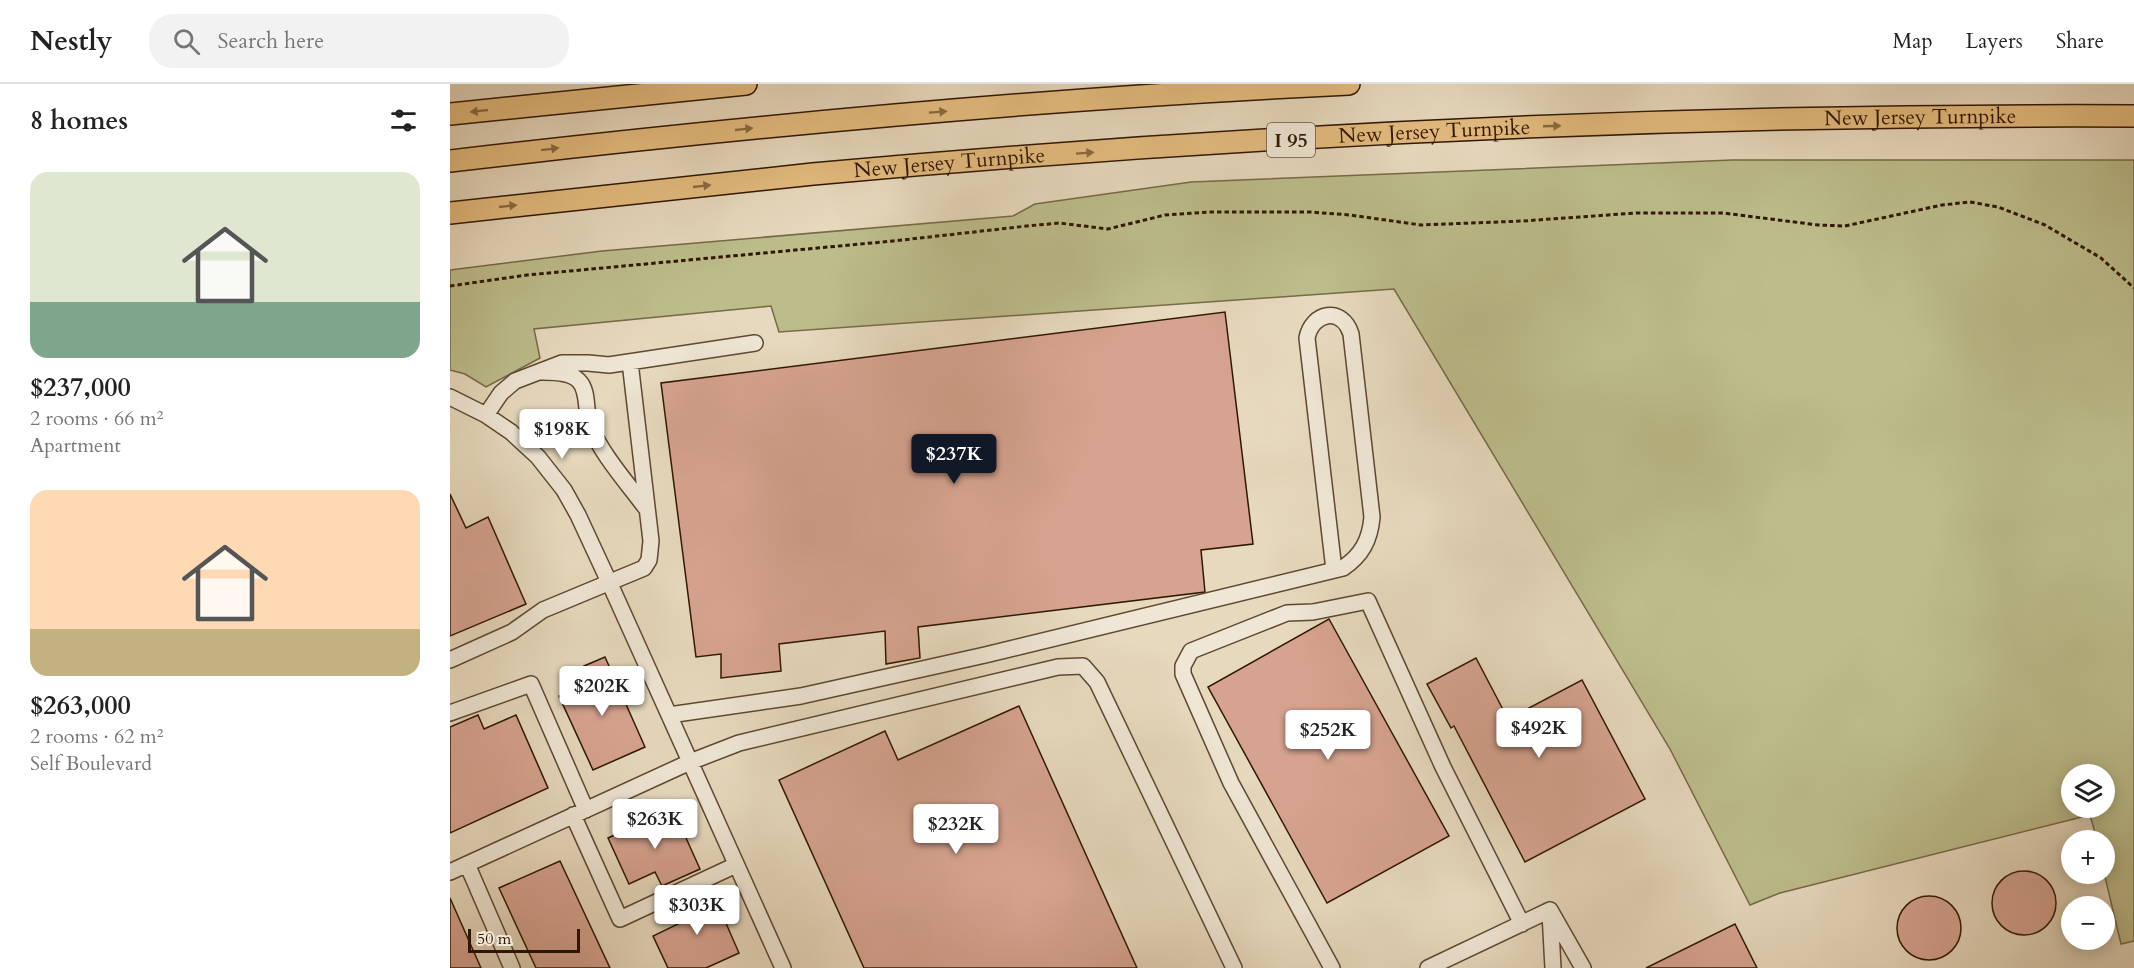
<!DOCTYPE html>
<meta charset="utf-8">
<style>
body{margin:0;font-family:Cardo,serif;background:#f2f2f2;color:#222;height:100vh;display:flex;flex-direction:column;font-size:22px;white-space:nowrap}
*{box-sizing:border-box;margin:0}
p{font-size:20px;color:#767676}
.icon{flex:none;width:33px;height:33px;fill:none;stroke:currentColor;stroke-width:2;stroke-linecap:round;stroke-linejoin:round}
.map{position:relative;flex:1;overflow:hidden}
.sheet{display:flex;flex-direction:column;background:#fff;width:450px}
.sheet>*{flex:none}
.fabs{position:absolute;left:1611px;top:680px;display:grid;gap:12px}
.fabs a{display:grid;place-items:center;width:54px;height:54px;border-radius:50%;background:#fff;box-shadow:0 3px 15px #0003;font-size:30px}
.scale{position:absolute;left:18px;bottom:15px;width:112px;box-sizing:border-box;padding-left:6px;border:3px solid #301702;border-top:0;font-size:16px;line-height:21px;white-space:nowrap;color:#301702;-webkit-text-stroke:4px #efe6d5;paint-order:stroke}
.price{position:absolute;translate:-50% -51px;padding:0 14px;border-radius:6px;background:#fff;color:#222;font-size:20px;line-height:39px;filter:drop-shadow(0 2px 3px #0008)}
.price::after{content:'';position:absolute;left:50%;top:36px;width:18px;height:14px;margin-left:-9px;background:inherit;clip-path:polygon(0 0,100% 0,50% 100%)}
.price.active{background:#111827;color:#fff}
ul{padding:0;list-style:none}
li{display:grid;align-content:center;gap:12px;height:318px;padding:0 30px}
li span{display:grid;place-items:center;height:186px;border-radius:18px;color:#555}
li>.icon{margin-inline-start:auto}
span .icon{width:108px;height:108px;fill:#fffc;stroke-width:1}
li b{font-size:26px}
h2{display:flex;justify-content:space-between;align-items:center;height:72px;padding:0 30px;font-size:26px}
header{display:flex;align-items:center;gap:36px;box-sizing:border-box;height:84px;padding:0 30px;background:#fff;border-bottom:2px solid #e0e0e0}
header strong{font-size:28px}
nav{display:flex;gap:33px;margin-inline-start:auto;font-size:21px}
.search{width:420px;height:54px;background:#f2f2f2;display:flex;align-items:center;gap:15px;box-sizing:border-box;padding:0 21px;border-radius:24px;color:#767676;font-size:22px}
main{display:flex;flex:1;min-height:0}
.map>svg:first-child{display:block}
</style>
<header>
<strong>Nestly</strong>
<div class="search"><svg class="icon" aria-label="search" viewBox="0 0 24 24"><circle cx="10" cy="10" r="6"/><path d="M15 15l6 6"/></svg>Search here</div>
<nav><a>Map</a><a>Layers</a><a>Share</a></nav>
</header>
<main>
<section class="sheet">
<h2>8 homes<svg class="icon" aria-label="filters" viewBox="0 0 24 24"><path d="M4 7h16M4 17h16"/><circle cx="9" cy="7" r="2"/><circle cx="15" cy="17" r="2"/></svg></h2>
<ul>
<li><span style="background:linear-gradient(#dfe7d0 70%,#7fa58c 0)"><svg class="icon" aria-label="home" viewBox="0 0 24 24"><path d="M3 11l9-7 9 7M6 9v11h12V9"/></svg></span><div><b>$237,000</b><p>2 rooms · 66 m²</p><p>Apartment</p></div></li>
<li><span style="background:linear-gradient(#ffd9b3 75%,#c2b280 0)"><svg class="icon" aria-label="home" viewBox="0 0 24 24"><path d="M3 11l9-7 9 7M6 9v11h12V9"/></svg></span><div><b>$263,000</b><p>2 rooms · 62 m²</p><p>Self Boulevard</p></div></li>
</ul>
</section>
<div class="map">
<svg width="1684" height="884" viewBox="0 0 1684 884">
<rect width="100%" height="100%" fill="#e7d9be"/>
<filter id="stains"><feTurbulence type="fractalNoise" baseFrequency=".00333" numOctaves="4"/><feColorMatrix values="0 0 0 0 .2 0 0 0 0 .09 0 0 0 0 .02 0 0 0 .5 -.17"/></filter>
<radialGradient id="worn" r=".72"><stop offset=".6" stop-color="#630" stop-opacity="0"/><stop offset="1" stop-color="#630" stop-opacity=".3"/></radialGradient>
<path fill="#bdbd8c" stroke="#766a47" stroke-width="1.5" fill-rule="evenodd" d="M1282 76H1684V857L1671 860 1654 789V756H1647L1640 731 1330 809 1300 821 1220 665 944 205 329 248 321 222 84 245 90 274 36 303 15 290 0 286V186L152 167 563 132 585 120 741 98ZM1622 690H1654V723H1622Z"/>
<path fill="#d6a390" stroke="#301702" stroke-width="1.5" d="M775 228 803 460 751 466 755 508 468 543 470 574 436 580 435 547 329 560 331 587 271 594V570L246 573 211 299Z
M0 410 16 444 38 433 76 520 0 552Z
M879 535 999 752 877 819 758 603Z
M155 573 195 663 143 686 109 612 141 597 134 582Z
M1026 574 1058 635 1132 596 1195 715 1075 778 1004 642 1001 644 977 600Z
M569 622 687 884H414L329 696 435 647 448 676Z
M28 631 34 645 66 631 98 704 0 749V643Z
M223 725 250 785 212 802 205 788 179 800 158 754Z
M110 777 160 884H86L49 804Z
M1542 819a32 32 0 1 1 64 0a32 32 0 1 1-64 0Z
M262 807 289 869 256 884H218L203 852 228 840 222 825Z
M1447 844a32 32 0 1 1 64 0a32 32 0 1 1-64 0Z
M0 814 31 884H0Z
M1285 840 1307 884H1196Z"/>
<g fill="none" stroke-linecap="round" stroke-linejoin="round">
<defs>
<path id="minor" d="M93 288C104 288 121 288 129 297 139 307 135 328 140 341 149 367 178 400 195 423
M0 313 36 331 61 348 88 373 114 406 128 431 160 500 333 884
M36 331 51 309 65 297 112 279H138L159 281 305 259
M0 576 62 548 93 526 194 484 199 476 201 457 180 278
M0 629 81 600 136 726
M219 631 351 612 535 571 893 484C912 471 920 456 922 433L901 250C892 222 862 228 857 254L884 486
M123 731 170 835 286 781
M17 780 62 884
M0 788 240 678 289 659 608 583 633 582 647 598 784 884
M1100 826 1133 884
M1100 829 1103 884
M882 884 781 699 733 590V582L741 567 837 529 863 528 918 517 993 683 1072 840
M978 884 1100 826"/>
<g id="highway">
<path d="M0 30 296 0"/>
<path d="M0 77C299 42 599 14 899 0"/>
<path id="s1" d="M0 129C121 115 242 102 363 90 802 50 1243 30 1684 32"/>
</g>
</defs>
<use href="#minor" stroke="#5e4831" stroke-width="18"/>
<use href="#highway" stroke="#301702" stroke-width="24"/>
<path stroke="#301702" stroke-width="3" stroke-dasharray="4.5 3" stroke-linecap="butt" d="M0 202 77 191 443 157 577 142 609 139 658 145 715 131 760 128H860L900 131 971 141 1073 137 1186 129H1273L1368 141 1395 142 1492 121 1520 118 1548 123 1595 141 1651 174 1684 204"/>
<use href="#minor" stroke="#efe6d5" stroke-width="15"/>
<use href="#highway" stroke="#e4bc7f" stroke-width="21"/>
</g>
<defs><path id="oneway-solid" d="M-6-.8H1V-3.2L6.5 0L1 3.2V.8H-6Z" transform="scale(1.5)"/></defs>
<g fill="#8a6a40">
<use href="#oneway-solid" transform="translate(29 27) rotate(174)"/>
<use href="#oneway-solid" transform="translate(488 28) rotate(-4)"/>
<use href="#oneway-solid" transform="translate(1102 42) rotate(-2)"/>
<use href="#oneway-solid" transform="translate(294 45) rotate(-6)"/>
<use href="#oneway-solid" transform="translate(100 65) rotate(-7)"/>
<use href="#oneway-solid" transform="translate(635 69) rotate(-4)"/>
<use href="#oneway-solid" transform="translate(252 102) rotate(-6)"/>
<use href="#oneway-solid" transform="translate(58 122) rotate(-6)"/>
</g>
<g text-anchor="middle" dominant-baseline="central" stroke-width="6" stroke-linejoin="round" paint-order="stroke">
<rect fill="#efe6d5" stroke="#695541" stroke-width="1.5" x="817" y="39" width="48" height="34" rx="4.5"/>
<g font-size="20" font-weight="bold" fill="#301702">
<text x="841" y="56">I 95</text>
</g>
<g font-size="21" fill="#301702" stroke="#efe6d5">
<text stroke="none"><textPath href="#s1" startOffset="1474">New Jersey Turnpike</textPath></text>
<text stroke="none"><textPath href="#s1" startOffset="988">New Jersey Turnpike</textPath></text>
<text stroke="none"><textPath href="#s1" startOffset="502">New Jersey Turnpike</textPath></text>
</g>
</g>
<rect width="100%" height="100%" filter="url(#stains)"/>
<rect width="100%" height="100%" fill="url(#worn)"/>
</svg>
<div class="fabs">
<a><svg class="icon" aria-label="layers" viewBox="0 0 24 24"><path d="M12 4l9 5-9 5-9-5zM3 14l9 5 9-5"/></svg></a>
<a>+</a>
<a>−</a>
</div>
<div class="scale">50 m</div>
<b class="price" style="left:112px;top:376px">$198K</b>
<b class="price active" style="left:504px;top:401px">$237K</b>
<b class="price" style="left:152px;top:633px">$202K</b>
<b class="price" style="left:1089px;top:675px">$492K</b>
<b class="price" style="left:878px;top:677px">$252K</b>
<b class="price" style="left:205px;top:766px">$263K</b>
<b class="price" style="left:506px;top:771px">$232K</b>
<b class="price" style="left:247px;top:852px">$303K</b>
</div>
</main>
